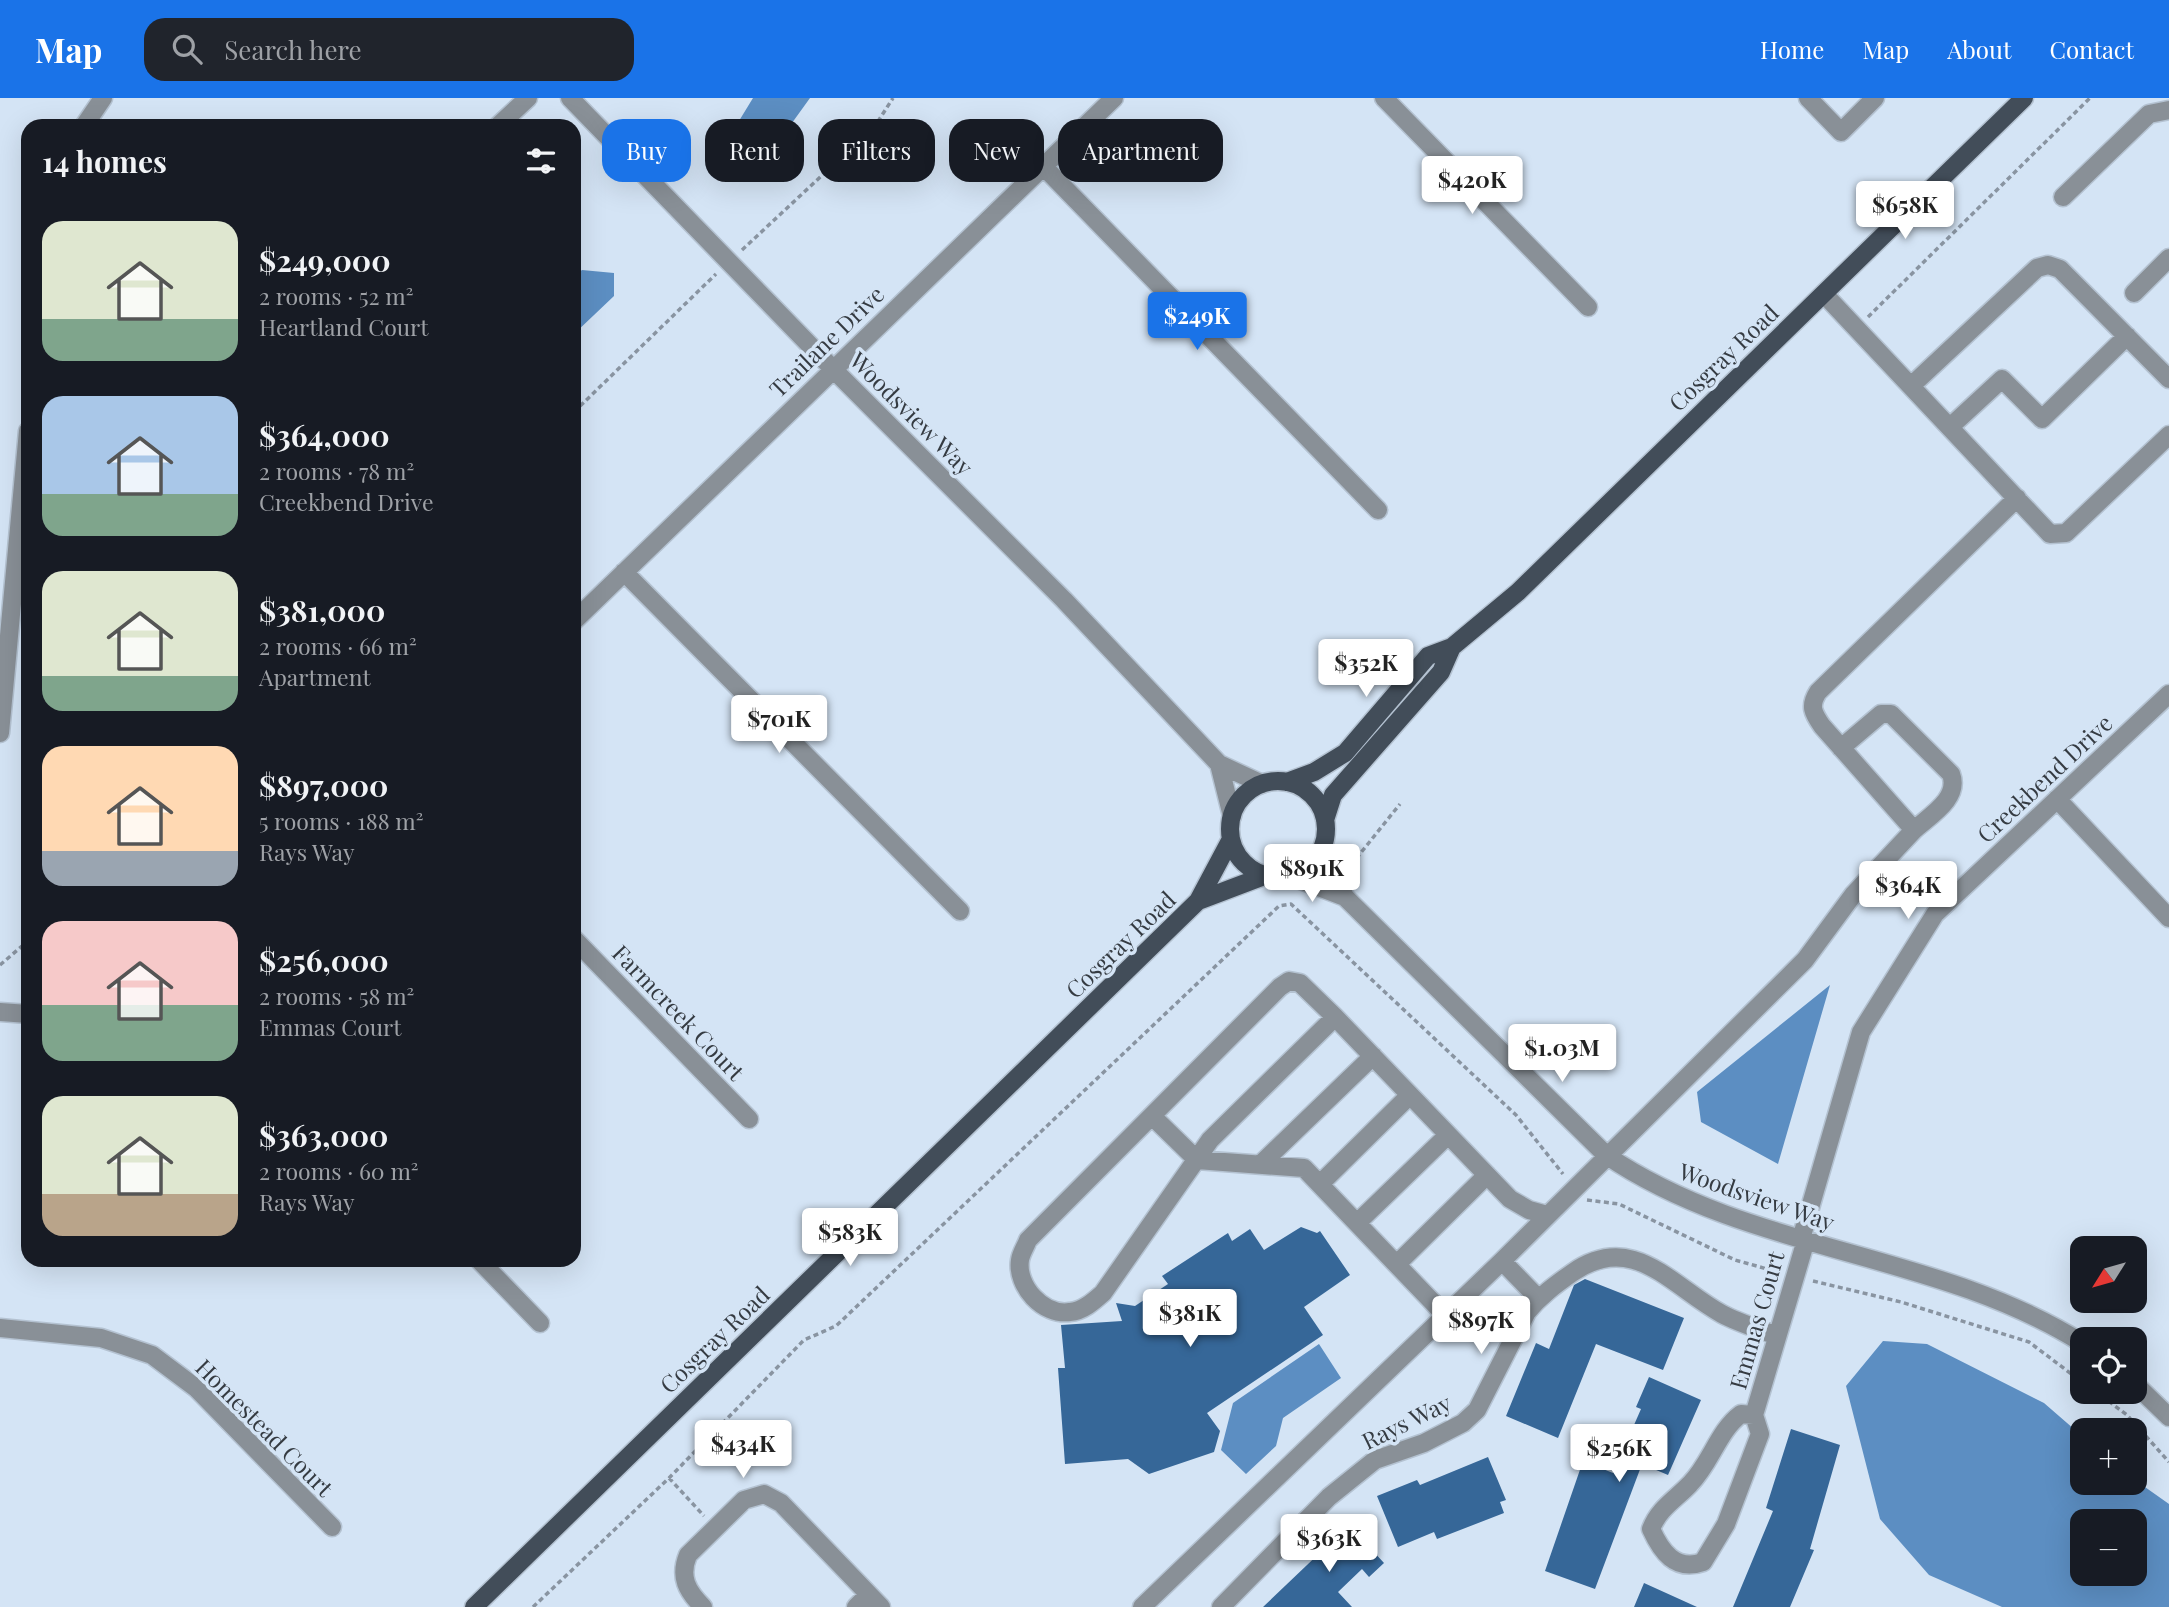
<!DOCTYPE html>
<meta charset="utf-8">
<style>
body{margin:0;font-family:"Playfair Display",serif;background:#20242c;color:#f1f3f6;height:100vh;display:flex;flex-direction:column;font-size:26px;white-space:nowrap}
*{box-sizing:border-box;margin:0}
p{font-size:23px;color:#9ea1a6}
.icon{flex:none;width:38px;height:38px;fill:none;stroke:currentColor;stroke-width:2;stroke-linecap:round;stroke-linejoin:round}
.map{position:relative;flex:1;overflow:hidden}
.details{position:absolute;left:21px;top:21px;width:560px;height:1148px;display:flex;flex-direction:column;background:#171b24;border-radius:21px;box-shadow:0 7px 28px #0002}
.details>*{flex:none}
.banner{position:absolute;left:602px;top:21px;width:665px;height:63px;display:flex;gap:14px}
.needle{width:46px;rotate:233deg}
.buttons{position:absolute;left:2070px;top:1138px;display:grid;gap:14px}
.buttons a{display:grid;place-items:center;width:77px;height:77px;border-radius:14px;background:#171b24;box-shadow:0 7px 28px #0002;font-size:35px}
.price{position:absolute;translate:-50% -60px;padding:0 16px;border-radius:7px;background:#fff;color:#222;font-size:23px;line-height:46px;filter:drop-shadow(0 2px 4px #0008)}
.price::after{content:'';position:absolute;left:50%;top:42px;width:21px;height:16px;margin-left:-10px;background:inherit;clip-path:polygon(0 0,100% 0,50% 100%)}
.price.selected{background:#1a73e8;color:#fff}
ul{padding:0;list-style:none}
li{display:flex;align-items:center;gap:21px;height:175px;padding:0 21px}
li span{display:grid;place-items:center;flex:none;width:196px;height:140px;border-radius:21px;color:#555}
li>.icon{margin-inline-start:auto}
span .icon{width:84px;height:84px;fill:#fffc;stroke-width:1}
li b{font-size:30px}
h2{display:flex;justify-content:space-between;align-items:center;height:84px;padding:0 21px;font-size:30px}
.tag{padding:0 24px;border-radius:21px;background:#171b24;box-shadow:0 7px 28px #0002;font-size:24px;line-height:63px}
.tag.selected{background:#1a73e8;color:#fff}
header{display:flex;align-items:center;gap:42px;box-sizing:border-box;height:98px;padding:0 35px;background:#1a73e8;color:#fff}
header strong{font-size:33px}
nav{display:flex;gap:38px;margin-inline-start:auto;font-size:24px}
.search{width:490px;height:63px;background:#20242c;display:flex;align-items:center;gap:18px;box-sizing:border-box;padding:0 24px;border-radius:21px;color:#9ea1a6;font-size:26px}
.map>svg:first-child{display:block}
</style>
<header>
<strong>Map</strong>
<div class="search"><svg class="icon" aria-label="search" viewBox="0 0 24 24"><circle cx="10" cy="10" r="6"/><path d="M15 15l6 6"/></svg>Search here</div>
<nav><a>Home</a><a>Map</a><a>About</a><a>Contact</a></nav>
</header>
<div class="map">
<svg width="2169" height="1509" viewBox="0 0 2169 1509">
<rect width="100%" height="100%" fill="#d4e4f5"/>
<path fill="#5c8ec2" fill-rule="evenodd" d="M753 0H810L771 54 742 55 731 36Z
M582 172 614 175V198L574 236V178Z
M1830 887 1778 1066 1701 1024 1697 994Z
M1883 1243 1927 1246 2044 1305 2082 1338V1384L2135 1382 2169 1406V1509H2002L1929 1477 1880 1421 1846 1288ZM2082 1423H2135V1475H2082Z
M1319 1246 1341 1280 1283 1320 1276 1348 1246 1376 1221 1352 1233 1305Z"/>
<path fill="#366798" d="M1301 1129 1317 1135 1320 1133 1350 1177 1304 1209 1323 1237 1207 1315 1220 1333 1214 1354 1149 1376 1128 1361 1065 1366 1058 1270H1065L1061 1227 1122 1223 1116 1205 1135 1208 1168 1186 1162 1178 1228 1135 1232 1143 1250 1131 1264 1152Z
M1585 1181 1684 1220 1663 1272 1596 1246 1558 1340 1506 1318 1536 1245 1549 1251 1574 1187Z
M1649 1279 1701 1302 1668 1377 1642 1366 1595 1491 1545 1473 1583 1363 1613 1375 1641 1311 1636 1309Z
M1791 1331 1840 1347 1810 1451 1814 1452 1790 1509H1733L1773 1413 1766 1410Z
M1488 1359 1506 1402 1500 1404 1504 1415 1437 1441 1434 1434 1398 1449 1377 1398 1417 1382 1420 1387Z
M1349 1427 1384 1465 1369 1479 1362 1471 1338 1494 1352 1509H1263Z
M1644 1485 1697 1509H1634Z"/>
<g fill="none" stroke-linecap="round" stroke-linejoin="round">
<defs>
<path id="minor" d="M570 0 833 271 1064 502 1219 666 1262 686
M1384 0 1588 209
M1808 0 1841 34 1875 0
M84 28 103 0
M498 28 528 0
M1044 69 1378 412
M2063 99 2149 16 2169 12
M2134 195 2169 160
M1824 196 2050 436 2066 435 2169 337
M1911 288 2037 170 2048 167 2060 171 2169 281
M1950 329 2002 281 2042 321 2127 238
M624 474 960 813
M574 523 1114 0
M0 635 28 333
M1841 650 1881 616H1891L1951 676C1960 700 1931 717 1914 732
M1219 666 1232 718
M2057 701 2169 820
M1323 750 1345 799 1606 1057C1750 1155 1936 1153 2082 1245
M1290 778 1345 799
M574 841 749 1021
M0 914 28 916
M1335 919 1210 1042 1103 1195C1094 1203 1083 1213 1070 1214 1043 1218 1016 1188 1020 1162 1021 1155 1026 1148 1028 1142L1280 889 1289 883 1300 885 1335 919 1510 1101 1529 1112 1547 1117
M1152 1018 1197 1062 1304 1070 1445 1217
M1262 1065 1373 958
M1320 1086 1410 997
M1357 1125 1448 1037
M1801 1141 1861 934 1935 816 2169 596
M479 1162 540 1225
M1502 1163 1538 1200
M1397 1166 1487 1077
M0 1230 101 1240 152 1257 196 1290 332 1429
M2135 1286 2169 1319
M1754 1317 1741 1316C1718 1333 1711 1365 1690 1386 1676 1401 1659 1410 1651 1431 1661 1453 1675 1474 1703 1464L1726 1426 1760 1336 1754 1317 1806 1142
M703 1509C687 1493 679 1479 688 1457L744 1402 764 1396 781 1405 881 1509
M856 1509 868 1497
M1142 1509 1502 1163 1805 862 1853 797 1914 732 1822 628C1813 615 1809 608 1818 594L2017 400
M1221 1509 1329 1399 1375 1362 1424 1345 1463 1325 1477 1312 1527 1214C1540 1198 1555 1187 1572 1175 1633 1132 1671 1188 1722 1216 1739 1225 1759 1231 1777 1238"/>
<path id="major" d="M1230 731a48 48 0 1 1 96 0a48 48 0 1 1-96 0Z
M1287 684 1314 674 1345 655 1428 558 1452 549 1518 494 2024 0
M1325 722 1333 697 1441 574 1452 549
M1198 803 1264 778
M474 1509 1198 803 1231 741"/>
</defs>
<use href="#minor" stroke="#b4c2d1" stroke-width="21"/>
<use href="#major" stroke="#b4c2d1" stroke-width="21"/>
<path stroke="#8994a1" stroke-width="3.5" stroke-dasharray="5 3.5" stroke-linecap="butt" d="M742 152 875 28 893 0
M1868 219 2090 0
M574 314 716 176
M1351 767 1400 706
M0 867 28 843
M1587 1102 1619 1106 1735 1162 1778 1174
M1813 1183 1901 1204 2029 1244 2082 1284
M2095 1293 2127 1317 2169 1364
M669 1380 704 1418
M533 1509 669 1380 804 1242 836 1228 1279 808 1291 806 1516 1017 1563 1076"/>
<use href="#minor" stroke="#899097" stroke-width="18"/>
<use href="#major" stroke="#424d59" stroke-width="18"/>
</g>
<g text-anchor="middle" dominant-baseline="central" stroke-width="7" stroke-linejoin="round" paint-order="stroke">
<g font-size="23" fill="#353b42" stroke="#d4e4f5">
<text transform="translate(826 243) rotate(-44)">Trailane Drive</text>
<text transform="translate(1723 259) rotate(-44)">Cosgray Road</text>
<text transform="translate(912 315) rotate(45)">Woodsview Way</text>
<text transform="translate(2044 680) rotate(-43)">Creekbend Drive</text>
<text transform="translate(1120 846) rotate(-44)">Cosgray Road</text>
<text transform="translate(679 914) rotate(46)">Farmcreek Court</text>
<text transform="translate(1757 1098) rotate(19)">Woodsview Way</text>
<text transform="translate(1756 1222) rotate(-74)">Emmas Court</text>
<text transform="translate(714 1241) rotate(-44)">Cosgray Road</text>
<text transform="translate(1406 1323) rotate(-26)">Rays Way</text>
<text transform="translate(265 1329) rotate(45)">Homestead Court</text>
</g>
</g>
</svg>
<div class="buttons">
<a><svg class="needle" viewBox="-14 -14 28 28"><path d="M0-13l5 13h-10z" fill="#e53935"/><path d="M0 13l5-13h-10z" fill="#9ea1a6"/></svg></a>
<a><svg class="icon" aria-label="locate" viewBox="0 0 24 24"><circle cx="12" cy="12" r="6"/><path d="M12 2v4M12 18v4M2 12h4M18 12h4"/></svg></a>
<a>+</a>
<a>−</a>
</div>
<b class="price" style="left:1472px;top:118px">$420K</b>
<b class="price" style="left:1905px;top:143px">$658K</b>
<b class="price selected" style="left:1197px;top:254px">$249K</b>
<b class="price" style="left:1366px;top:601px">$352K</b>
<b class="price" style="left:779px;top:657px">$701K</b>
<b class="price" style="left:1312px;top:806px">$891K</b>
<b class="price" style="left:1908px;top:823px">$364K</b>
<b class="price" style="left:1562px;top:986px">$1.03M</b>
<b class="price" style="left:850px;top:1170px">$583K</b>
<b class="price" style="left:1190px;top:1251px">$381K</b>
<b class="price" style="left:1481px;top:1258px">$897K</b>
<b class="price" style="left:743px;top:1382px">$434K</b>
<b class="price" style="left:1619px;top:1386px">$256K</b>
<b class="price" style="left:1329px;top:1476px">$363K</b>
<div class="banner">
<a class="tag selected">Buy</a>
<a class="tag">Rent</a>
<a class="tag">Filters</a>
<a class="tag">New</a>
<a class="tag">Apartment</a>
</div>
<section class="details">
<h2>14 homes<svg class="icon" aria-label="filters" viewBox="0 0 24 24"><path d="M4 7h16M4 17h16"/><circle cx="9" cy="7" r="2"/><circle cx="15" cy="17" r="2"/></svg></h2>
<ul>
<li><span style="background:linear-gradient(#dfe7d0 70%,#7fa58c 0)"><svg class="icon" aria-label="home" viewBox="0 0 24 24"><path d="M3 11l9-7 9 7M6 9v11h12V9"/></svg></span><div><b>$249,000</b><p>2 rooms · 52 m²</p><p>Heartland Court</p></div></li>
<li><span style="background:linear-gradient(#a9c7e8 70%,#7fa58c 0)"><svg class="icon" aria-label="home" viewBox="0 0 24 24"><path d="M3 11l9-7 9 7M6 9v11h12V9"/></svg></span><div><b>$364,000</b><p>2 rooms · 78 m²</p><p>Creekbend Drive</p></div></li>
<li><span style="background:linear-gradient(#dfe7d0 75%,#7fa58c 0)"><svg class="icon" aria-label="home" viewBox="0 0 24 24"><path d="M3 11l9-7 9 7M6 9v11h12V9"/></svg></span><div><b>$381,000</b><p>2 rooms · 66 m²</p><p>Apartment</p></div></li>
<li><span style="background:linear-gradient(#ffd9b3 75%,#9aa5b1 0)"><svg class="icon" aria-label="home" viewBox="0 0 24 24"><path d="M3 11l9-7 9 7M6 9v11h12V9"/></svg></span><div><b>$897,000</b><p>5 rooms · 188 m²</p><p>Rays Way</p></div></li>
<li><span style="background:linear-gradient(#f6c9c9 60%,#7fa58c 0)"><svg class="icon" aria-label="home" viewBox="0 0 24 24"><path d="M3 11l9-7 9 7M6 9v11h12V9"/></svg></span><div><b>$256,000</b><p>2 rooms · 58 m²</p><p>Emmas Court</p></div></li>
<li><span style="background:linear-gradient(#dfe7d0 70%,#b9a48a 0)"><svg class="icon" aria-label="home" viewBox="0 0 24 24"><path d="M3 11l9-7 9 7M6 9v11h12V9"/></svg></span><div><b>$363,000</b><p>2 rooms · 60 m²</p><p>Rays Way</p></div></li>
</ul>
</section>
</div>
